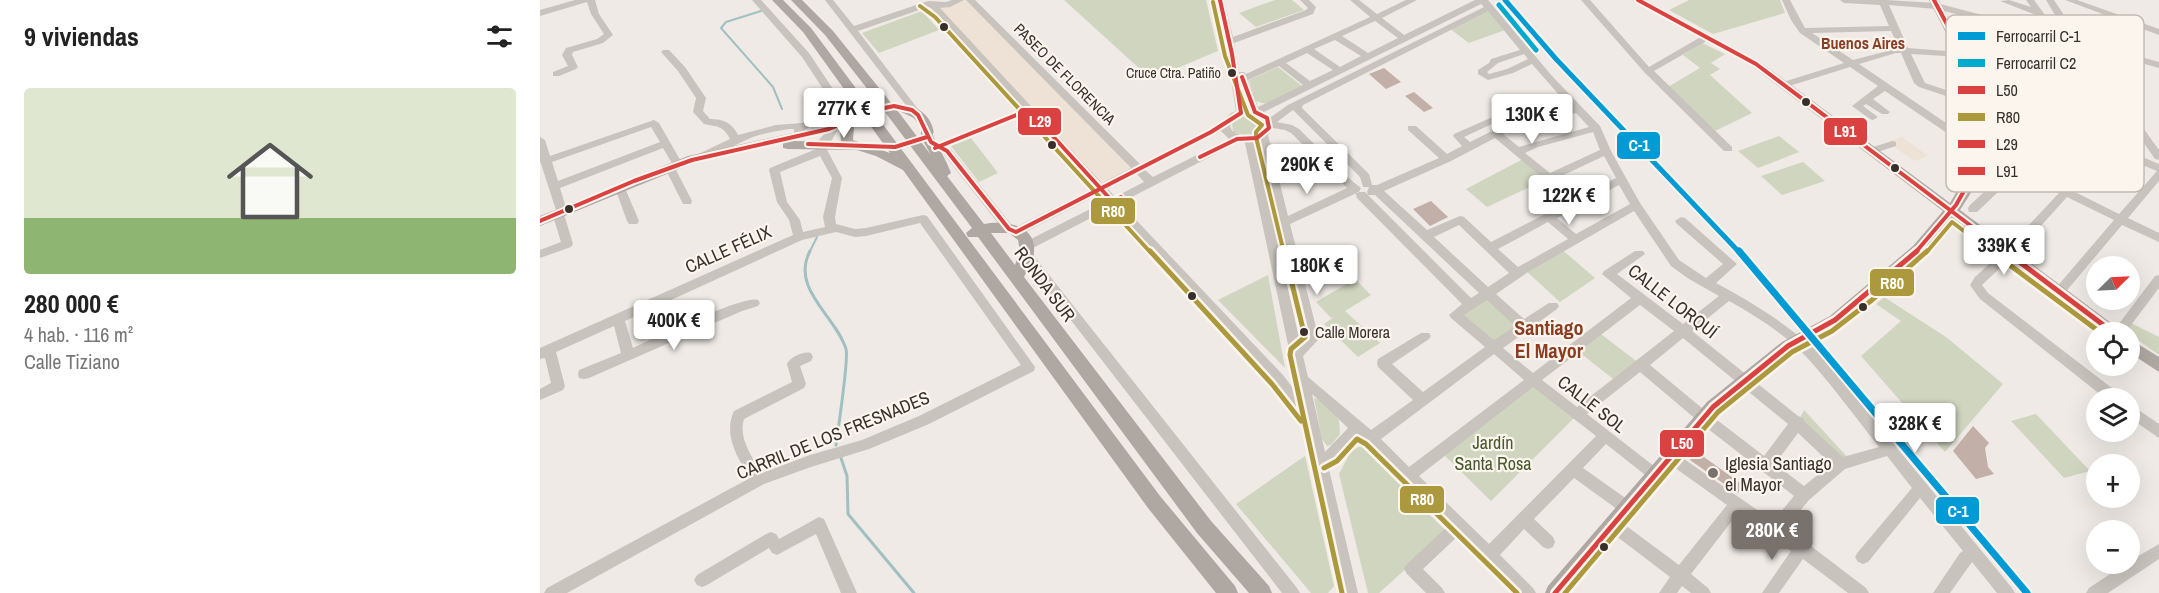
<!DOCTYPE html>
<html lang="es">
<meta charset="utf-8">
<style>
body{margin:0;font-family:"Archivo Narrow",sans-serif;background:#f2f2f2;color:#222;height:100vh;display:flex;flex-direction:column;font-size:22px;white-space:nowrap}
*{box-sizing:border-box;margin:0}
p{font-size:20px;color:#767676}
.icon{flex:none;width:33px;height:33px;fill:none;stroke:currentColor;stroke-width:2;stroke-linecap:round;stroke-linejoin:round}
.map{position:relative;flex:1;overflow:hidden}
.details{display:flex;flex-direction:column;background:#fff;width:540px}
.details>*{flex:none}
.needle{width:39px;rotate:66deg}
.buttons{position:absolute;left:1546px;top:256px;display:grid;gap:12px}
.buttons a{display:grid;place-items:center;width:54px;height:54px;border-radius:50%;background:#fff;box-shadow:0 6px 24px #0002;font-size:30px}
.price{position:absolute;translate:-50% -51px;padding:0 14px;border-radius:6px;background:#fff;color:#222;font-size:20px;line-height:39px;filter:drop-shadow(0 2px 3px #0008)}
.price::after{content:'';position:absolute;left:50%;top:36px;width:18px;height:14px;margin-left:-9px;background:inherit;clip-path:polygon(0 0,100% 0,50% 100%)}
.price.on{background:#79716c;color:#fff}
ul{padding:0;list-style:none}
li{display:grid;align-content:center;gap:12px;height:318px;padding:0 24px}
li span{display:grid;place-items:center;height:186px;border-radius:6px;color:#555}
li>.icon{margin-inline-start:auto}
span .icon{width:108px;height:108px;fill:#fffc;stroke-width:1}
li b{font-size:26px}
h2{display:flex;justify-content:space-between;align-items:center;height:72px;padding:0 24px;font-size:26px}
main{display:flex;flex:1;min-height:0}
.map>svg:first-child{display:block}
</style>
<main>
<section class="details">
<h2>9 viviendas<svg class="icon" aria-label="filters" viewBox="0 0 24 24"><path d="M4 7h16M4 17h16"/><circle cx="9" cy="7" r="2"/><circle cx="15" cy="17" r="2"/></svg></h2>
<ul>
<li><span style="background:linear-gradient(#dfe7d0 70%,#8fb573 0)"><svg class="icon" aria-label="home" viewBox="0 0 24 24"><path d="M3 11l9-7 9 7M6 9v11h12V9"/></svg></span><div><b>280 000 €</b><p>4 hab. · 116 m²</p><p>Calle Tiziano</p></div></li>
</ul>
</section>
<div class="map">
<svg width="1619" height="593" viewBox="0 0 1619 593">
<rect width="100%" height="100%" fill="#efeae5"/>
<path fill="#d0d5bf" d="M524 0H666L678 51 611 79Z
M735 0H752L764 10 716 27 699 13Z
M1149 0H1240L1245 13 1173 34 1129 10Z
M948 8 968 29 929 43 909 28Z
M382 11 399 30 339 53 322 33Z
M1162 43 1185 54 1171 63 1180 69 1170 75 1212 113 1175 131 1128 87 1160 68 1143 55Z
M738 67 762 86 727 104 715 101 709 80Z
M704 115 715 116 722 121 721 130 707 136 693 132 692 122Z
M1239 136 1259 152 1218 168 1198 151Z
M431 138 458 173 439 182 411 146Z
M729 141 761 175 743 184Z
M985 158 1009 178 947 207 926 189Z
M1263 162 1285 181 1242 195 1221 176Z
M1020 248 1055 278 1020 302 984 269Z
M728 275 745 368 678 300Z
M815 279 831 295 805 311 840 343 818 357 784 324 794 317 791 318 776 302Z
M947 293 983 326 953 348 915 315Z
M1344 297 1406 337 1463 384 1405 452 1321 356 1361 321 1336 304Z
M1591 323 1619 337V355L1587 332Z
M1057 331 1100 364 1077 382 1034 348Z
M993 380 1037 415 951 501 900 451Z
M774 398 780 400 799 420 800 434 791 445 787 446 782 439Z
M1264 410 1311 461 1301 464 1258 422Z
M1496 414 1550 471 1524 478 1471 421Z
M821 446 907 532 839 593H828L799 474 811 451Z
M765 456 794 586 788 593H771L696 504Z"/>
<path fill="#ede2d5" d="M425 0H428L591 169 569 181H559L399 8 412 6Z
M1362 137 1388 156 1374 161 1348 142Z"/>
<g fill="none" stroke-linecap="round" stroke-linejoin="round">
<path stroke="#a1c0c1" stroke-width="2" d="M221 11 186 22 181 28 233 87 242 109
M269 253 277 237"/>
<path stroke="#a1c0c1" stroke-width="3" d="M270 251C250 289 296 316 306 349 309 359 298 429 296 445
M301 458 307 476 308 514 374 593"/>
</g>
<path fill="#c2afa7" d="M844 68 861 82 846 89 829 74Z
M874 92 893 108 884 112 865 96Z
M891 201 908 217 890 226 873 209Z
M1433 426 1449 443 1445 448 1448 467 1454 474 1436 479 1413 451Z
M1159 450 1165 455 1164 457 1200 483 1199 492 1197 493 1150 460Z"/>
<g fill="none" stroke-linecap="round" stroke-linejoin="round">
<path fill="#c9c3bd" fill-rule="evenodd" d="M35 0H55L59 14 73 35 63 43 33 52 32 55 38 67 36 69 19 76H13V72L28 66 22 55 26 48 57 39 64 34 51 14 47 2 0 16V10Z
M212 0H221L269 53 299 98 291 119 297 131 292 140 285 146 302 178 295 217 296 224 315 229 326 228 383 215 387 216 495 367 494 371 389 424 329 449 271 467 224 484 27 593H4L7 588 210 478C197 457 183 435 194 411L252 382 247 364C250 357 264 351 271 353L273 357 271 361 260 366 266 384 264 388 204 419C198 438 212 457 222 473L270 455 322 440 379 416 481 365 380 223 326 236 315 237 296 232 262 240 85 321 93 348C113 339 203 295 218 300L220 303 218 306 202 311 49 378 44 379 39 378 38 374 39 370 81 353 74 326 16 352 25 386 23 390 0 400V389L11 383 5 358 0 359V348L253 235 249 220 237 202 229 170 230 168 276 149 274 145 287 131 281 119 262 132H254V129H249C237 131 225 133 213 137 200 142 162 163 152 161L151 159 152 157 190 139C183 125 177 127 164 124L153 112 156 98 138 71 121 52 123 50H129L145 67 166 98 163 111 170 119C184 119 192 123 198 135L236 125 262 123 286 107 289 98 262 57ZM280 156 292 178 283 217 285 227 263 232 260 220 247 202 240 172Z
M285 0H293L314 26 388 1 406 2 412 0H424L410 7 400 8 562 183 591 168 426 0H435L600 164 681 123 691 113 696 111 687 54 676 0H684L693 37 766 10 768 8 760 0H769L776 7 773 14 694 43 699 72H704L706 74 830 17 810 0H819L837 14 866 0H877L842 18 864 35 935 0H948L1012 76 1060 126 1071 151 1100 203 1139 260 1166 278 1183 264 1137 224 1135 221 1141 217 1145 218 1197 264 1176 283C1215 304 1247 324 1280 354L1472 588 1475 593H1457L1432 562 1410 593H1393L1420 553 1423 551 1380 498 1328 562 1323 564 1318 562 1315 557 1318 552 1372 488 1347 456 1305 469 1269 500 1245 529 1267 543 1326 588 1329 593H1308L1263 559 1239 593H1222L1251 551 1198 513 1151 574 1168 588 1171 593H1151L1142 586 1137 593H1119L1130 577 1067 529 1065 524 1067 519 1072 517 1077 519 1139 565 1187 505 1124 460 1122 456 1124 452 1129 450 1134 452 1233 521 1254 496 1158 421 1100 372 1047 414 1119 470 1121 474 1119 478 1114 480 1109 478 1066 444 1043 468 1091 502 1093 507 1091 512 1086 514 1081 512 1034 478 994 519 1013 537 1015 542 1013 547 1008 549 1003 547 984 529 960 555 993 588 996 593H977L919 535 883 569 902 588 905 593H886L867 574 864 569 867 564 909 525 826 442 818 436 797 459 788 465 818 593H802L765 424 733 383 572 207 491 249H483L481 246 483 243 566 201 559 194 480 235 476 236 465 232 403 153 391 150 390 148 391 146 483 109 391 8 388 7 318 31 381 113 383 115 378 118 375 117ZM941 4 944 7 748 105 731 117 724 112ZM948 11 980 50 951 59 949 63 938 70V74L948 80 973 73 992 64 1020 96 968 123 955 116 914 134 913 136 922 146 907 154 876 126H868V130L899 158 837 185H832L829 174 762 108 763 105ZM835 21 858 38 828 53 802 36ZM795 40 821 56 800 67 774 49ZM767 53 793 70 770 81 746 63ZM984 54 988 59 967 69 949 74 947 72 958 63ZM739 66 763 85 718 107 708 80ZM702 91 709 109H705ZM1025 101 1031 108 994 117ZM753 110 820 177 823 187H829L827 192 828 195H835L939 293 931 298 825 192H817L816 195 817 198 922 304 909 315 911 318 945 347 883 392 852 364 889 339 891 336 889 333H881L838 359 837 363 838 367 873 400 831 430 768 377 763 356 779 339 750 224 819 192 821 188 812 181 759 129 752 125 737 122ZM1036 113 1049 127 979 147 963 134 983 123 987 125ZM487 114 554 188 474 228 411 149 406 147ZM704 116C713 115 720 115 725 124L719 133 702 136 692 131 690 126 697 117ZM954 123 960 127 930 142 924 137ZM733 128 745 130 751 133 807 188 748 216 728 135ZM681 131 689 139 613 177 605 170ZM1053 132 1060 150 1010 173 985 153 998 147ZM955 138 1005 180H1013L1064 156 1076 178 951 242 924 217 920 216 887 230 844 191 911 161ZM719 140 738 220 734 223 715 141ZM699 142 705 143 759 396 743 375 580 203ZM597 174 604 182 575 197 568 189ZM1079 185 1090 204 1036 234 1017 218ZM1094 211 1131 266 1149 279 1179 296 1143 324 1077 274 1105 254 1103 251H1095L1064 271 1062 274 1091 298 993 373 963 348 1017 309 1019 306 1017 303H1009L984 319 956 294 988 272ZM1008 222 1028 239 978 267 958 249ZM919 225 969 273 948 287 894 237ZM735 228H740L766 338 760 343ZM947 300 975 326 954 340 924 315ZM1189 301C1218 317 1249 337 1271 362 1295 389 1317 419 1339 447L1303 457 1265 422 1263 418 1258 416 1152 331ZM1100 305 1134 331 1037 407 1002 380ZM1143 338 1248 424 1224 456 1168 413 1110 365ZM954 354 984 380 869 467 841 439ZM993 387 1056 436 949 544 879 476ZM772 394 808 428 785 452ZM1258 433 1291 464 1264 486 1235 464Z
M1041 0H1050L1109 67 1164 35H1170V39L1114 71 1192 147V151H1184L1105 73Z
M1242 0H1250L1265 28 1349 26 1340 5 1304 3 1300 0H1346L1396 3 1509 32 1496 15 1460 1 1469 0 1491 7 1486 0H1494L1519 34 1527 35 1506 0H1514L1544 45 1548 42 1619 62V68L1554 50H1547L1619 150V160L1615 159 1539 50H1531V46L1535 45 1532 41 1518 39 1514 41 1510 38 1396 9 1349 5 1368 48 1419 52 1423 50 1523 58 1513 43 1517 40 1520 41 1600 156 1619 164V181L1588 218 1619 233V242L1582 225 1523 295H1515L1513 292 1515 289 1574 220 1527 197 1479 250 1442 285 1448 293 1581 395 1583 399H1566L1440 299 1430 285 1435 277 1471 244 1519 193 1478 173 1437 212H1429L1428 209 1429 206 1469 169 1432 150 1345 91 1333 99 1350 112 1348 114H1342L1326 104 1323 106 1338 117 1333 120 1330 119 1312 106 1338 86 1310 67 1246 87H1240V83L1304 63 1260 33 1251 20ZM1351 31 1359 48 1313 60 1272 33ZM1356 53H1361L1374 83 1379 87 1427 103 1495 120 1563 149 1559 150 1524 187 1483 167 1517 135V131H1509L1475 163 1463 157 1490 127V123H1482L1455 153 1440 146 1319 64ZM1371 54 1526 63 1534 74 1510 73 1504 78 1434 72 1429 75 1434 78 1481 82 1497 108 1500 109 1505 106 1491 83 1503 84 1530 128 1501 116 1433 99 1385 83ZM1513 79H1537L1585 150 1536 130 1540 127 1511 81ZM1565 157 1579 162 1583 161V157L1617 171 1579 214 1533 191Z
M1525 0H1537L1619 29V35Z
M114 120 119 123 143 165 142 167 135 168 152 201 151 204H143L125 168 126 166 133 165 123 148 20 188 27 211 24 214 33 244 31 247 0 258V250L21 242 12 213 16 210 0 161V137L5 140 10 156ZM111 127 120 142 18 181 12 162Z
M1352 141 1356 142V146L1331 154 1326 151 1327 149Z
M80 184 85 188 99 221 97 224H89L87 221 75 188Z
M486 250 490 251 757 588 760 593H742L482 257 480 254Z
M1619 275V288L1585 333H1572L1615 276Z
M1590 404 1619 424V438L1590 418Z
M279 517 284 519 317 593H301L276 534 237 555 232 553 229 548 167 585 162 587 157 585 154 580 157 575 226 534 231 532 236 534 239 539Z
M1619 544V559L1568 593H1546L1549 588 1585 564H1590V561Z"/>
<path fill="#aea7a2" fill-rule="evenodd" d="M232 0H243L271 28 620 496 695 586 698 593H676L608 508 363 170 336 156 317 150 248 149 243 148V143L156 162 0 226V216L148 156 289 125 315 115 323 119 314 127 313 140 350 153 263 32ZM300 129 301 142 252 141Z
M251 0H262L293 31 352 104C368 101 389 111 393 129 395 136 391 131 394 138 400 150 406 160 411 173L407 176 444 224C464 220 496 224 494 251 494 260 488 269 484 277L671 521 729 586 732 593H709L657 533 438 237H428L426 233 432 228 345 112H336V106L340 105 285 35ZM357 110 374 118 381 128V137L391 155ZM451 233H469L478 240 480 251 475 265Z
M1093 0H1106L1220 62 1410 203 1440 152V124L1437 105 1427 73 1389 0H1399C1419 42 1463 101 1453 149 1450 163 1428 198 1420 210L1579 329 1582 333H1563L1412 219 1383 254 1300 324 1254 350 1179 412 1027 593H1005L1008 586 1167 402 1242 342 1290 316 1373 246 1403 211 1212 66Z
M1590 339 1619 357V372L1590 353Z"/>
<defs>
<path id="bus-1-far1" d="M1375 253 1416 205 1446 152 1443 105 1433 73 1394 0"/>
<path id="bus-1" d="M1015 593 1173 407 1248 346 1295 320 1377 251"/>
<path id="bus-2-far1" d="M673 2 685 56 708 115 722 125 716 132V137L744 253
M380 6 395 17 611 253
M1386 253 1412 222 1453 253"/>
<path id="bus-2" d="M610 251 732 384 761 421
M744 251 765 337 751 349 750 355 802 593
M1451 251 1561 333
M784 468 797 461 817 439 826 444 977 593
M1025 593 1178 412 1252 352 1292 331 1332 300 1387 251"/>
<path id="bus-3" d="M268 144 355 147 387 137
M395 148 489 110 572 201 581 197
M660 157 697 139 717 138 729 128 727 118 715 112 702 77
M0 221 94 181 152 160 289 129 335 110 354 106 372 110 378 115 391 142 407 151 469 229 476 232 671 132 701 113 692 54 680 0"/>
<path id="bus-4-far1" d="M1098 0 1216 64 1467 253"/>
<path id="bus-4" d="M1465 251 1574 333"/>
</defs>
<use href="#bus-1-far1" stroke="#fbf5ee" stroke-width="8"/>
<use href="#bus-1" stroke="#fbf5ee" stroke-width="10"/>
<use href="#bus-2-far1" stroke="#fbf5ee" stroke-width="8"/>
<use href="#bus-2" stroke="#fbf5ee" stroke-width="10"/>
<use href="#bus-3" stroke="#fbf5ee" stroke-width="8"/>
<use href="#bus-4-far1" stroke="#fbf5ee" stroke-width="8"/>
<use href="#bus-4" stroke="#fbf5ee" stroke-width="10"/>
<use href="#bus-1-far1" stroke="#da4241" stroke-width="4"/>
<use href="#bus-1" stroke="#da4241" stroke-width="5"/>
<use href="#bus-2-far1" stroke="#ac993d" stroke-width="4"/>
<use href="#bus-2" stroke="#ac993d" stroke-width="5"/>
<use href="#bus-3" stroke="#da4241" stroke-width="4"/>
<use href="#bus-4-far1" stroke="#da4241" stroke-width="4"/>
<use href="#bus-4" stroke="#da4241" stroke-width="5"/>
<defs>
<path id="rail-1-far1" d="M965 0 1016 59 1200 253"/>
<path id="rail-1" d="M1199 251 1487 593"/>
<path id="rail-2" d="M959 5 996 50"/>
</defs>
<use href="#rail-1-far1" stroke="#fbf5ee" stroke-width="9"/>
<use href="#rail-1" stroke="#fbf5ee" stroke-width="11"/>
<use href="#rail-2" stroke="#fbf5ee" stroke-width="9"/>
<use href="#rail-1-far1" stroke="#009ad5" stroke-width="5"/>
<use href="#rail-1" stroke="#009ad5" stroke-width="7"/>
<use href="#rail-2" stroke="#00a9ce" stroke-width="5"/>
</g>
<g fill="#3a302b" stroke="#fbf5ee" stroke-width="2">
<circle cx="404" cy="27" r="5"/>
<circle cx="692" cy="73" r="5"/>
<circle cx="1266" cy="102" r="5"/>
<circle cx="512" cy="145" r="5"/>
<circle cx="1355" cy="168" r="5"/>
<circle cx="29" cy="209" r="5"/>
<circle cx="652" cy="296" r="5"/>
<circle cx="1323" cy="307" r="5"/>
<circle cx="764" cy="332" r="5"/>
<circle cx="1064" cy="547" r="5"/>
</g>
<circle fill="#79716c" stroke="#fbf5ee" stroke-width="2" cx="1173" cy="473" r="6"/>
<g text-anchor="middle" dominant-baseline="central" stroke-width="4.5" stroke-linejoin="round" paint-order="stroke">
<g font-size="14" fill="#3a302b" stroke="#fbf5ee" text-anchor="end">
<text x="681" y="73">Cruce Ctra. Patiño</text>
</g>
<g font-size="15" fill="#3a302b" stroke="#fbf5ee">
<text transform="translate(525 74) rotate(45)">PASEO DE FLORENCIA</text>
</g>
<g font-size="16" font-weight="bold" fill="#893e24" stroke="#fbf5ee">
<text x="1323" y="43">Buenos Aires</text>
</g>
<g font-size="16" fill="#3a302b" stroke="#fbf5ee" text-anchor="start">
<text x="775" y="332">Calle Morera</text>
</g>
<g font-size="18" fill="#3a302b" stroke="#fbf5ee">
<text transform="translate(188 249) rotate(-24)">CALLE FÉLIX</text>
<text transform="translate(505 284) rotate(53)">RONDA SUR</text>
<text transform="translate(1133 301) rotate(38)">CALLE LORQUÍ</text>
<text transform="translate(1052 404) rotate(38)">CALLE SOL</text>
<text transform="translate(293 435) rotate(-22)">CARRIL DE LOS FRESNADES</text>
</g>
<g font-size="18" fill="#48592f" stroke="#fbf5ee">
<text x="953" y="442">Jardín<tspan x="953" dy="21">Santa Rosa</tspan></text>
</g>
<g font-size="18" fill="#3a302b" stroke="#fbf5ee" text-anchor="start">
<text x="1185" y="463">Iglesia Santiago<tspan x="1185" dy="21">el Mayor</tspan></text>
</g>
<g font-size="20" font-weight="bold" fill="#893e24" stroke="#fbf5ee">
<text x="1009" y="327">Santiago<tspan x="1009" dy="23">El Mayor</tspan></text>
</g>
</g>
<rect x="1406" y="15" width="198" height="177" rx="9" fill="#fbf5ee" stroke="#c1bab4" stroke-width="1.5"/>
<rect x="1418" y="32" width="27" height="8" fill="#009ad5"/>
<rect x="1418" y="59" width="27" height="8" fill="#00a9ce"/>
<rect x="1418" y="86" width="27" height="8" fill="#da4241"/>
<rect x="1418" y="113" width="27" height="8" fill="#ac993d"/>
<rect x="1418" y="140" width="27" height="8" fill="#da4241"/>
<rect x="1418" y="167" width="27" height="8" fill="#da4241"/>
<g font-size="16" fill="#3a302b">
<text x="1456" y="42">Ferrocarril C-1</text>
<text x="1456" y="69">Ferrocarril C2</text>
<text x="1456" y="96">L50</text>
<text x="1456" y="123">R80</text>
<text x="1456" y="150">L29</text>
<text x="1456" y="177">L91</text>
</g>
<g stroke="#fbf5ee" stroke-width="2">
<rect x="477" y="107" width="45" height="29" rx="6" fill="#da4241"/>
<rect x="1283" y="117" width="45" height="29" rx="6" fill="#da4241"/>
<rect x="1076" y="131" width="45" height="29" rx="6" fill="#009ad5"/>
<rect x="550" y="197" width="46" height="28" rx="6" fill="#ac993d"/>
<rect x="1329" y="268" width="46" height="29" rx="6" fill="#ac993d"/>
<rect x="1119" y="429" width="46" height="29" rx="6" fill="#da4241"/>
<rect x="859" y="485" width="46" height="29" rx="6" fill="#ac993d"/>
<rect x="1395" y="496" width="45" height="29" rx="6" fill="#009ad5"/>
</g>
<g font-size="16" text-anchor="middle" font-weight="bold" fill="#fff">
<text x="500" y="127">L29</text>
<text x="1305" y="137">L91</text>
<text x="1099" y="151">C-1</text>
<text x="573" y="217">R80</text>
<text x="1352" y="289">R80</text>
<text x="1142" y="449">L50</text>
<text x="882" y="505">R80</text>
<text x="1418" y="517">C-1</text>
</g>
</svg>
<div class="buttons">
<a><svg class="needle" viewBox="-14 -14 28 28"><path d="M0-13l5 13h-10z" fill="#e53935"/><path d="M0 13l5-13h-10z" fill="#767676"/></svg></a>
<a><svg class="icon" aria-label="locate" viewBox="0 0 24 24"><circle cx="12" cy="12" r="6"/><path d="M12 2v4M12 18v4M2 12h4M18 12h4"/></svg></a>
<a><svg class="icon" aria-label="layers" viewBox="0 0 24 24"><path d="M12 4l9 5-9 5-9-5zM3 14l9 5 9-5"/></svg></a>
<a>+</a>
<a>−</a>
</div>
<b class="price" style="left:304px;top:139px">277K €</b>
<b class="price" style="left:992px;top:145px">130K €</b>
<b class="price" style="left:767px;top:195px">290K €</b>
<b class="price" style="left:1029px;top:226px">122K €</b>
<b class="price" style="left:1464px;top:276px">339K €</b>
<b class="price" style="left:777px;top:296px">180K €</b>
<b class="price" style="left:134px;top:351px">400K €</b>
<b class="price" style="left:1375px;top:454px">328K €</b>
<b class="price on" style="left:1232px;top:561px">280K €</b>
</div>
</main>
